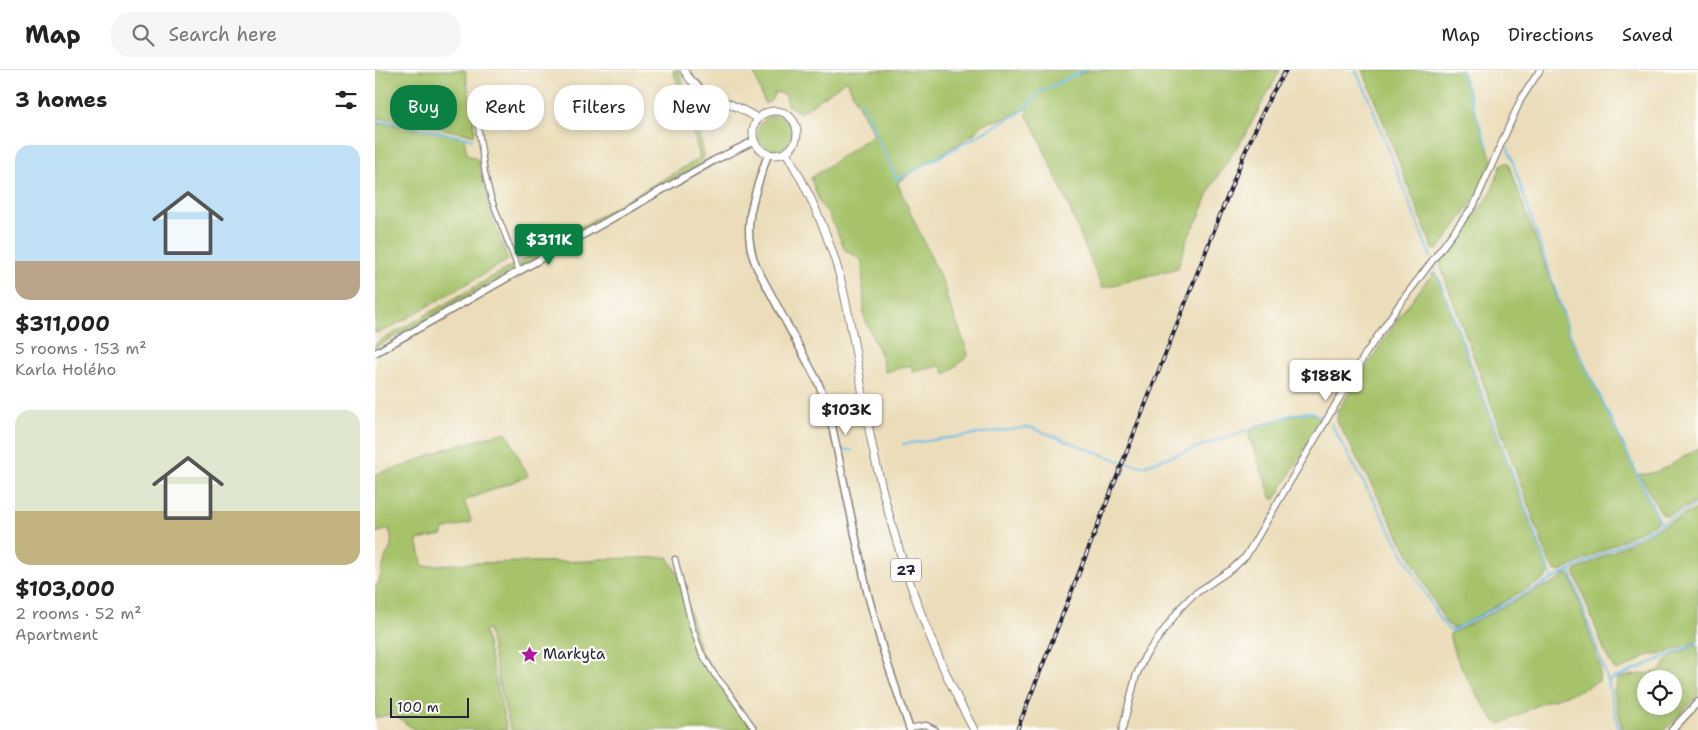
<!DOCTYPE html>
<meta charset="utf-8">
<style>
body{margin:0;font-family:"Shantell Sans",sans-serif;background:#f6f6f6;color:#222;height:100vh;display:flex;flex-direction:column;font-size:19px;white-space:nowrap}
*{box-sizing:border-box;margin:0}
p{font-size:16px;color:#767676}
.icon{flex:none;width:28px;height:28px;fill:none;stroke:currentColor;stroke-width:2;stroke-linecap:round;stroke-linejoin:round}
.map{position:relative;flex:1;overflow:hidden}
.side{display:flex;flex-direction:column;background:#fff;width:375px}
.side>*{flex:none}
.hud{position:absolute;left:15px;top:15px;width:475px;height:45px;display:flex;gap:10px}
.tools{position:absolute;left:1262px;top:600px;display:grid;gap:10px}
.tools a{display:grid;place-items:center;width:45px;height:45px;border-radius:50%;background:#fff;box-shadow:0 2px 8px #0003;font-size:25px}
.scale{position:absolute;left:15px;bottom:12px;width:79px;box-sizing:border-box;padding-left:5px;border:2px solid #22223b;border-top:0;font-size:14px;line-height:18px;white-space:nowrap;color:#22223b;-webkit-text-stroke:4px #fdfcf7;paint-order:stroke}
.price{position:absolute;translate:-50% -42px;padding:0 11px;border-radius:5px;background:#fff;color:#222;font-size:16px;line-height:32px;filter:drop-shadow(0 1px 2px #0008)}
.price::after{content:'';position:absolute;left:50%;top:30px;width:15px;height:11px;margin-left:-8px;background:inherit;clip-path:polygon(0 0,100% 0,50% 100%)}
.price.on{background:#0b8043;color:#fff}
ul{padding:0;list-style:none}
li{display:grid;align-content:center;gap:10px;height:265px;padding:0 15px}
li span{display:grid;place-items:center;height:155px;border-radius:15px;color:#555}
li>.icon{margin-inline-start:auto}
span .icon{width:90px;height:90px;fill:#fffc;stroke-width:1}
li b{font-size:21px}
h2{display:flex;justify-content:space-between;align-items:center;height:60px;padding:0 15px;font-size:21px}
.pill{padding:0 18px;border-radius:20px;background:#fff;box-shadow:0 2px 8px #0003;font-size:18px;line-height:45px}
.pill.on{background:#0b8043;color:#fff}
header{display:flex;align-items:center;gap:30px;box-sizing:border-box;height:70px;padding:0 25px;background:#fff;border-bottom:1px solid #e0e0e0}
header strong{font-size:24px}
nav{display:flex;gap:28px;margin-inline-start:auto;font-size:18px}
.search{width:350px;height:45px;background:#f6f6f6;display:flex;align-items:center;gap:12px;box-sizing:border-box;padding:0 18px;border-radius:20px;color:#767676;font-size:19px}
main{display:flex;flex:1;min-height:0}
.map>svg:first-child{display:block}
</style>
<header>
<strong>Map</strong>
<div class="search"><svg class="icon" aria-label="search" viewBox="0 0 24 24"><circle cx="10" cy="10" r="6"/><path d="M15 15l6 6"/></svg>Search here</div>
<nav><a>Map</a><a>Directions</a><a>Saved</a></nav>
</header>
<main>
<section class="side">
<h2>3 homes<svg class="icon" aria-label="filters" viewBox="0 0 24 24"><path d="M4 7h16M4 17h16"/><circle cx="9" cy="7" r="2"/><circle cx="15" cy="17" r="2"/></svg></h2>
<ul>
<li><span style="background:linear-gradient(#bfe0f5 75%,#b9a48a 0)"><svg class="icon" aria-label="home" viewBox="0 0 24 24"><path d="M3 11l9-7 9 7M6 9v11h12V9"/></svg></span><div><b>$311,000</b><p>5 rooms · 153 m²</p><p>Karla Holého</p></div></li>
<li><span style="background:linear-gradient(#dfe7d0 65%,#c2b280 0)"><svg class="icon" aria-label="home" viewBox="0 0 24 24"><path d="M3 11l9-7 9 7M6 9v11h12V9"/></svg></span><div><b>$103,000</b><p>2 rooms · 52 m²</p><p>Apartment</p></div></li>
</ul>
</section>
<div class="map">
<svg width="1323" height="660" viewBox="0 0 1323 660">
<rect width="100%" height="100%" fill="#fdfcf7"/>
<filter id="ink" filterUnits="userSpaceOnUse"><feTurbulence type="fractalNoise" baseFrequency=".02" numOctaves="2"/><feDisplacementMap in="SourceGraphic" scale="10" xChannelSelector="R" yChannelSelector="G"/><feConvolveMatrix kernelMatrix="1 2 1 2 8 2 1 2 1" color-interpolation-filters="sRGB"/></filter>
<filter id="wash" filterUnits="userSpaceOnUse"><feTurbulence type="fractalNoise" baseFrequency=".0096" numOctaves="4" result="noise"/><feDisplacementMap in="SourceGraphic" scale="20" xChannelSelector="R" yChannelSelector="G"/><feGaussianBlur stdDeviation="1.12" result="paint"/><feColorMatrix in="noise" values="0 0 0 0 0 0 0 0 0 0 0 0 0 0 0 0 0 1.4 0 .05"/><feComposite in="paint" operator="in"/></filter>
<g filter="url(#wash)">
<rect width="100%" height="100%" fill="#ebddb9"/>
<path fill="#a6c36b" stroke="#647253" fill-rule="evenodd" d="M0 0H90L100 60 99 65 21 50 0 48Z
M298 0H304L328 78V90L322 96 145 197 143 193 320 91 324 88V83Z
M378 0H711L703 5 714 0H905L871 63 837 115 825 145 812 169 803 198 727 218 692 132 660 59 652 46 653 38C645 42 635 47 627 49 611 54 611 48 599 64L524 111 523 115 572 222 571 225 592 280 593 286 570 305 566 296 538 302 536 295 510 302 507 289 488 244 489 238 487 192 485 189 471 181 453 143 445 134 436 108 499 64 481 31 472 10 427 42H424L412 35 411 25 400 22 396 31 390 34Z
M988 0H1086L1117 91 1101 127 1063 180 1058 179Z
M383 63a17 17 0 1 1 34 0a17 17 0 1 1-34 0Z
M0 53 16 54 89 67 92 84 103 90 115 142 133 190 13 259 0 263Z
M1130 93H1133L1195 264 1283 447 1281 453 1185 502 1180 500 1175 494 1065 195 1116 123 1126 96Z
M138 195 140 199 0 278V274Z
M1058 203 1061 204 1062 206 1174 502 1171 508 1083 557 1078 558 1071 553 962 351 963 340 1031 237Z
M930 342C938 343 941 344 945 351L944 355 900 429H897L874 366 875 362 878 357Z
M131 362 153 406 89 431 97 452 68 460V465L42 470 48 496 95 493 215 491 224 489 293 487 306 511 326 582 380 660H136L126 622 113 559 109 560 132 660H40L18 644 0 648V516L4 512 11 485C18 478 17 468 14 459L0 463V404L29 396 70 379Z
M1323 378V431L1292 446 1287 444 1264 404C1284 406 1306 388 1323 378Z
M1323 438V571L1288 584H1278L1271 586 1252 597 1241 601 1232 587 1200 504V501Z
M1192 503 1196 508 1225 596 1224 611 1203 621 1167 633 1126 654 1121 652C1109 638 1073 580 1075 564L1167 517 1181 512Z
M1323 575V625L1290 660H1247L1239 620 1243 613 1242 609C1255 604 1268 605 1281 602 1290 599 1289 593 1294 588 1298 584 1317 578 1323 575ZM1271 609H1299V636H1271Z"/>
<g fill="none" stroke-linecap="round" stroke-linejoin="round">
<path stroke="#6cbde7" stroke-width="2" d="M980 0 990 19 1056 188
M1085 0 1113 77
M483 30 486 32 522 110 646 42 665 22 710 0
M0 52H17L97 69
M1133 78 1195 264 1286 454 1323 433
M1059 196 1177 509
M956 354 1063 546 1072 558 1076 561 1286 454
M528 374 655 357 747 392 768 396 919 344 937 342 946 347
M467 380H477
M1195 500 1233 611 1244 660
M1233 611 1323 573"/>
</g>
</g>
<g filter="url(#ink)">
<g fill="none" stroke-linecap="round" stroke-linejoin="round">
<defs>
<path id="minor" d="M101 41 110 104 116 128 144 201
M300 489 317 557 326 582 339 604 350 617 380 660
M534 658 551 655 561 660"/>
<path id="tertiary" d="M747 660 761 606 770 586 806 537 818 525 857 499 871 486 991 283 1024 235 1099 135 1146 29 1165 0"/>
<path id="secondary" d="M393 84C380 124 364 157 382 198L442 310 453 337 492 521 508 580 535 660
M0 283 338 91 379 71
M1297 660 1323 632"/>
<path id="primary" d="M309 0C324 29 359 31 383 49
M378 63a22 22 0 1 1 44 0a22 22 0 1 1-44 0Z
M411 82C434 121 453 163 465 207 481 268 487 332 501 393 522 485 554 577 599 660"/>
</defs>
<use href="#minor" stroke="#86807a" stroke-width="7"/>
<use href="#tertiary" stroke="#86807a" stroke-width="8"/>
<use href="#secondary" stroke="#86807a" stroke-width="9"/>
<use href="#primary" stroke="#86807a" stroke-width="9"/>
<use href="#minor" stroke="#fff" stroke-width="4.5"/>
<use href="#tertiary" stroke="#fff" stroke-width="5.5"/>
<use href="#secondary" stroke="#fff" stroke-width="6"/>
<use href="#primary" stroke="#fff" stroke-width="7"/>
<defs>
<path id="rail" d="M642 660 870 82 895 27 911 0"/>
</defs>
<use href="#rail" stroke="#22223b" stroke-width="4"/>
<use href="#rail" stroke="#fdfcf7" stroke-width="2" stroke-dasharray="5.5" stroke-linecap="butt"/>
</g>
</g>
<defs>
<symbol id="sight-bare" viewBox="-9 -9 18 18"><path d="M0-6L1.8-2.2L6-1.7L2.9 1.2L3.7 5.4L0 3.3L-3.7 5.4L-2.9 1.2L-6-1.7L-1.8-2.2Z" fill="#b5179e" stroke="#fdfcf7" stroke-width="2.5" paint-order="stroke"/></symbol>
</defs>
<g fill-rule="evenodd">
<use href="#sight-bare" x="142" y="572" width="25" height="25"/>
</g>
<g text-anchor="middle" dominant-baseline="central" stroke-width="4.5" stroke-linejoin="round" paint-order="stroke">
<rect fill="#fdfcf7" stroke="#646373" stroke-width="1" x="516" y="488.5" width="30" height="23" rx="4"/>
<g font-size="14" font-weight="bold" fill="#22223b">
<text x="531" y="500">27</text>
</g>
<g font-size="15" fill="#22223b" stroke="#fdfcf7" text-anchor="start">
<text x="168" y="584">Markyta</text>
</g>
</g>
</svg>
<div class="tools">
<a><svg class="icon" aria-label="locate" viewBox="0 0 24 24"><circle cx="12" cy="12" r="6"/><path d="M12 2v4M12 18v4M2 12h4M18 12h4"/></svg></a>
</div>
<div class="scale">100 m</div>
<b class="price on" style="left:174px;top:196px">$311K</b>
<b class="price" style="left:951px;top:332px">$188K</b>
<b class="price" style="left:471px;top:366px">$103K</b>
<div class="hud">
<a class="pill on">Buy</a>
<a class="pill">Rent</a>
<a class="pill">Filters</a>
<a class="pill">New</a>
</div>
</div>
</main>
